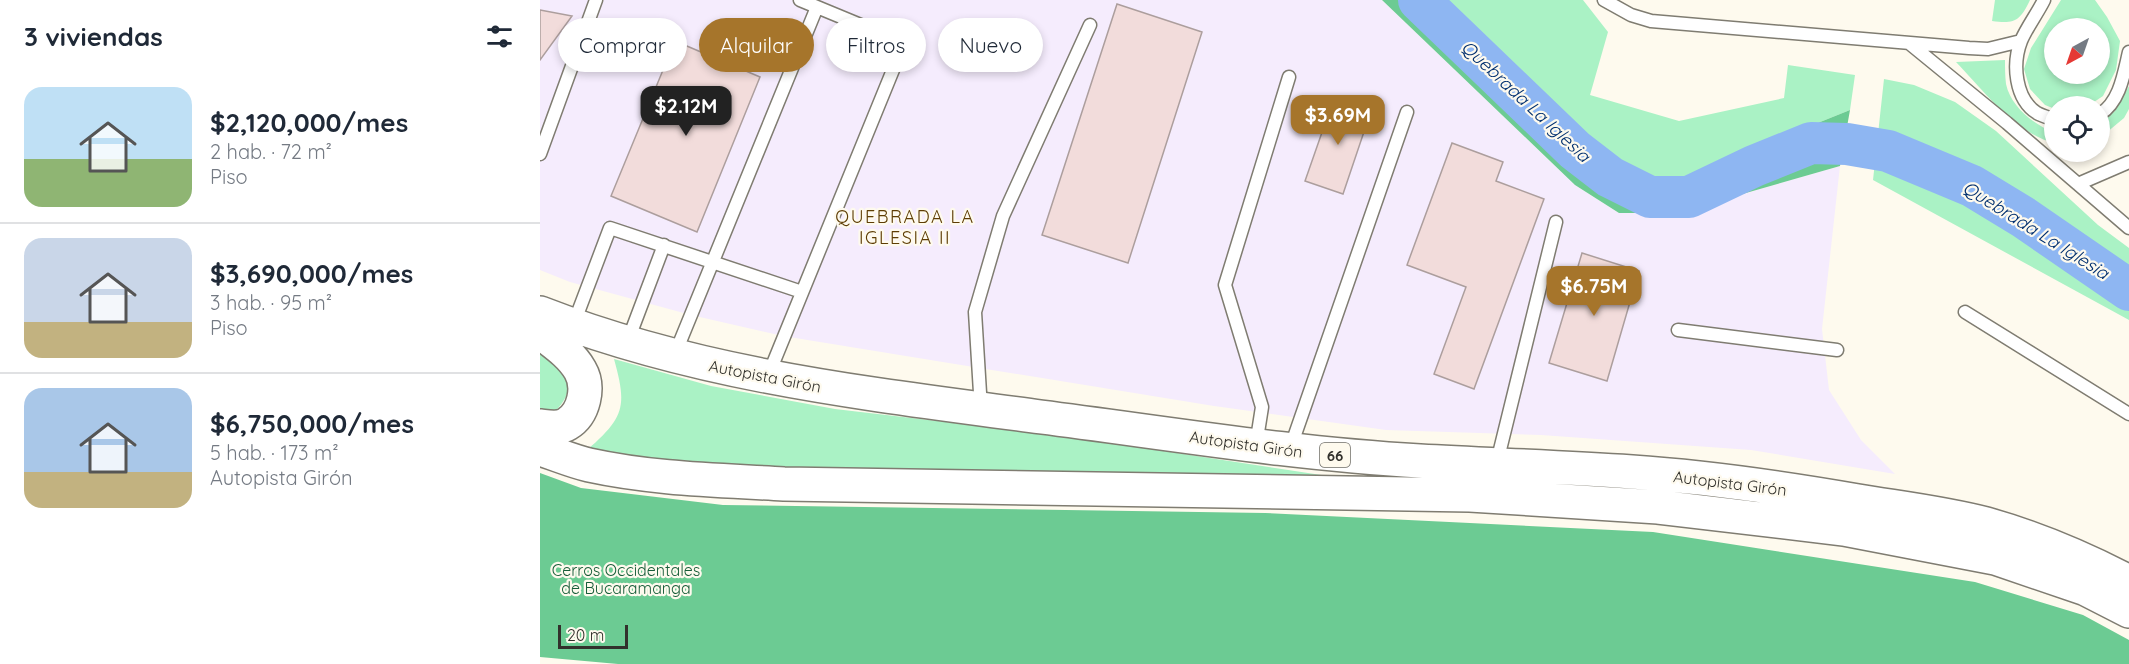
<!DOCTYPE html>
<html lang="es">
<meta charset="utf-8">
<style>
body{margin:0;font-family:Quicksand,sans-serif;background:#f2f2f3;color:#1f2937;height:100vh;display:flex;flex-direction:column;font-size:22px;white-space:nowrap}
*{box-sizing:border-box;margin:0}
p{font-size:20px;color:#747a83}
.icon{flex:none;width:33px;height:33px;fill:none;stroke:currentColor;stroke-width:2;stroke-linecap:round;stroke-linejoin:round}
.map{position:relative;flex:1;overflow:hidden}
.details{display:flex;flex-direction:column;background:#fff;width:540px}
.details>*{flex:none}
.guide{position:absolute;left:18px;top:18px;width:570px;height:54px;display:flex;gap:12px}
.needle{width:39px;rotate:220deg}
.fabs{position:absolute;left:1504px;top:18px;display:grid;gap:12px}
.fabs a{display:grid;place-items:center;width:66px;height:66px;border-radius:50%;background:#fff;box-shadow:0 3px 9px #0003;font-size:30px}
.scale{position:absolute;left:18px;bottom:15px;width:70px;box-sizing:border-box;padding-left:6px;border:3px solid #32312c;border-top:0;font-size:16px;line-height:21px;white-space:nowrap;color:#32312c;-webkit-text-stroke:4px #fefaee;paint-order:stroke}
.price{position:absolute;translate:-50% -51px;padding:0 14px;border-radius:12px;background:#a6752b;color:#fff;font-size:20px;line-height:39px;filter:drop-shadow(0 2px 3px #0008)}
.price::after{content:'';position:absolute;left:50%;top:36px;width:18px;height:14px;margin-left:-9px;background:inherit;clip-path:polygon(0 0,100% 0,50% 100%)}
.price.current{background:#222;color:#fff}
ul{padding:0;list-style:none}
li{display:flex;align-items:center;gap:18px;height:150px;padding:0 24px}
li+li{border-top:2px solid #e0e1e3}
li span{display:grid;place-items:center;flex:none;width:168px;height:120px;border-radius:18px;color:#555}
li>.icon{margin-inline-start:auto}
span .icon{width:72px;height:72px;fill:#fffc;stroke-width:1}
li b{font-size:26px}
h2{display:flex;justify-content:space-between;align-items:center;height:72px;padding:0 24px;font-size:26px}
.chip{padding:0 21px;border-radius:27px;background:#fff;box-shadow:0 3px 9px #0003;font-size:21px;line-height:54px}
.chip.current{background:#a6752b;color:#fff}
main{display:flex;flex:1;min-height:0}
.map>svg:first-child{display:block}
</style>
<main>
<section class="details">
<h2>3 viviendas<svg class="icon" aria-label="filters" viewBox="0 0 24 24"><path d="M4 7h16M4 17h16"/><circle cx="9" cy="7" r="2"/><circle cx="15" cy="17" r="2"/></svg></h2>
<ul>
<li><span style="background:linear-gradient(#bfe0f5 60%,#8fb573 0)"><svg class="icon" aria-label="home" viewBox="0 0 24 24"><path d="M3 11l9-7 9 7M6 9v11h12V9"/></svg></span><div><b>$2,120,000/mes</b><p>2 hab. · 72 m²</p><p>Piso</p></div></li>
<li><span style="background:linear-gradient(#c9d6e8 70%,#c2b280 0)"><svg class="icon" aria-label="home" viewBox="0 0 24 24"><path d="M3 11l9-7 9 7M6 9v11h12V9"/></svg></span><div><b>$3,690,000/mes</b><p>3 hab. · 95 m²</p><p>Piso</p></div></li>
<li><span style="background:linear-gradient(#a9c7e8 70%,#c2b280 0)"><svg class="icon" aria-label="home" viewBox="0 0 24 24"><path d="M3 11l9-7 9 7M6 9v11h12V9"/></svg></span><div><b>$6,750,000/mes</b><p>5 hab. · 173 m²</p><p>Autopista Girón</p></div></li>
</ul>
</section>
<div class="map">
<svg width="1589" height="664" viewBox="0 0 1589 664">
<rect width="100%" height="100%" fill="#fefaee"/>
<path fill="#f5ecfd" d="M0 0H842L1035 185 1079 213H1136L1300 166 1282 329 1289 390 1321 440 1355 474 1211 450 1001 435 846 430 674 406 243 336 151 315 30 282 0 270Z"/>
<path fill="#aaf2c5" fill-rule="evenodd" d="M902 0H1043L1068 32 1050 95 1139 121 1244 98 1248 65 1315 75 1310 110 1138 179 1121 181 1099 176 1074 161 1037 130Z
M1455 0H1490C1480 21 1475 24 1452 21Z
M1521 0H1555L1567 17 1580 41 1576 70 1563 96 1548 106H1515V109L1505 105 1490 89 1484 69 1491 48ZM1515 28H1560V74H1515Z
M1465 60C1465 67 1465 76 1466 84 1471 107 1494 125 1515 133V143C1477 135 1442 89 1416 62Z
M1344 79 1374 85 1415 102 1456 131 1558 225 1589 248V320L1333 180Z
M1589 86V109L1584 118 1560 138V123L1575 111Z
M0 354C29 373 40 390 10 416H0Z
M74 359 171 386 295 409 525 436 801 478 281 470 104 462 47 450C85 417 87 406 74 359Z"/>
<path fill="#6ccb93" d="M842 0H902L1037 130 1074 161 1099 176 1121 181 1138 179 1310 110 1300 166 1136 213H1079L1035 185Z
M0 473 41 488 183 505 725 513 1113 532 1435 582 1543 615 1589 640V664H78L0 657Z"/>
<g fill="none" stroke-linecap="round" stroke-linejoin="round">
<path stroke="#8eb6f2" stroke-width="42" d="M879 0 1035 150 1070 177 1110 197H1149L1214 166 1271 143 1307 144 1348 151 1432 186 1483 217 1589 290"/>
</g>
<path fill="#f2dcdb" stroke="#ac9e9d" stroke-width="1.5" d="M577 4 662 32 588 263 502 235Z
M0 10 32 16 0 60Z
M135 41 220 77 157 232 71 196Z
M794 98 831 111 803 194 765 181Z
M912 143 963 162 956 181 1004 199 934 389 894 374 926 287 867 265Z
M1042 253 1099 271 1067 381 1009 363Z"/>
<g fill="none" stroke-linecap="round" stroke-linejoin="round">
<defs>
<path id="service" d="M260 0 277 7
M1064 0 1091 15 1111 21 1429 48 1448 49 1481 41
M1504 0C1497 14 1487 27 1481 41 1472 64 1475 99 1497 113 1502 116 1510 118 1515 120
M1369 43 1467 123 1589 228
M1560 114C1580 102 1584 73 1589 52
M0 154 56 0
M1538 184 1589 162
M1425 312 1589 414
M34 323 70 228 262 292
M1138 330 1297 350
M87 343 124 245
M135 354 277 7 364 43 228 376
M441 409 435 312 463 216 550 25
M716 445 722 407 685 285 749 77
M750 449 867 112
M957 462 1016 222"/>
<path id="trunk" d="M0 313C162 376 330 394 501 417 627 433 753 454 880 461 951 465 1021 467 1092 472 1167 477 1243 488 1318 501 1360 508 1404 513 1446 524 1496 538 1543 558 1589 582
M0 332C14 343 31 354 40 370 50 387 44 414 27 424 19 429 9 427 0 426
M0 449C16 454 32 461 49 465 113 479 178 480 244 484L930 495 1118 507 1304 529 1455 558 1546 589 1589 611"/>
</defs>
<use href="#service" stroke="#7f7c71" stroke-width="15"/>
<use href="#trunk" stroke="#7f7c71" stroke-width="36"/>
<use href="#service" stroke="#fff" stroke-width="12"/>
<use href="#trunk" stroke="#fff" stroke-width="33"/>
</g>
<g text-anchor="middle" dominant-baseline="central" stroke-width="4.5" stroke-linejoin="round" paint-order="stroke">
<rect fill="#fefaee" stroke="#6f6d66" stroke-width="1.5" x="780" y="443" width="30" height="24" rx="4.5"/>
<g font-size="15" font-weight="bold" fill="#32312c">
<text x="795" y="455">66</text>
</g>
<g font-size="16" fill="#32312c" stroke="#fefaee">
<text transform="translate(225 376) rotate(11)">Autopista Girón</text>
<text transform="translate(706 444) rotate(8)">Autopista Girón</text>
<text transform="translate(1190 483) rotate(7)">Autopista Girón</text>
</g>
<g font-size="16" fill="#175d39" stroke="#fefaee">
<text x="86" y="570">Cerros Occidentales<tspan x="86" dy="18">de Bucaramanga</tspan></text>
</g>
<g font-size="18" font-style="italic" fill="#002f6f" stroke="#fefaee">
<text transform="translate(986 101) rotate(43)">Quebrada La Iglesia</text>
<text transform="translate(1496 230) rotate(32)">Quebrada La Iglesia</text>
</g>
<g font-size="18" letter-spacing="1.5" fill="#5e3d04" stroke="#fefaee">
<text x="365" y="216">QUEBRADA LA<tspan x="365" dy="21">IGLESIA II</tspan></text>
</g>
</g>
</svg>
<div class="fabs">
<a><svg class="needle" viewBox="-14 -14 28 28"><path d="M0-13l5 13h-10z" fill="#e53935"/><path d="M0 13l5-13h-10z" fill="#747a83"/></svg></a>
<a><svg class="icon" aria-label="locate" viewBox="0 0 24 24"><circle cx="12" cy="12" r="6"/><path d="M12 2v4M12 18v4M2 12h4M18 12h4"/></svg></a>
</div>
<div class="scale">20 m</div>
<b class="price current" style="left:146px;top:137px">$2.12M</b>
<b class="price" style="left:798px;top:146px">$3.69M</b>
<b class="price" style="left:1054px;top:317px">$6.75M</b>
<div class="guide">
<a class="chip">Comprar</a>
<a class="chip current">Alquilar</a>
<a class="chip">Filtros</a>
<a class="chip">Nuevo</a>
</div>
</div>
</main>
